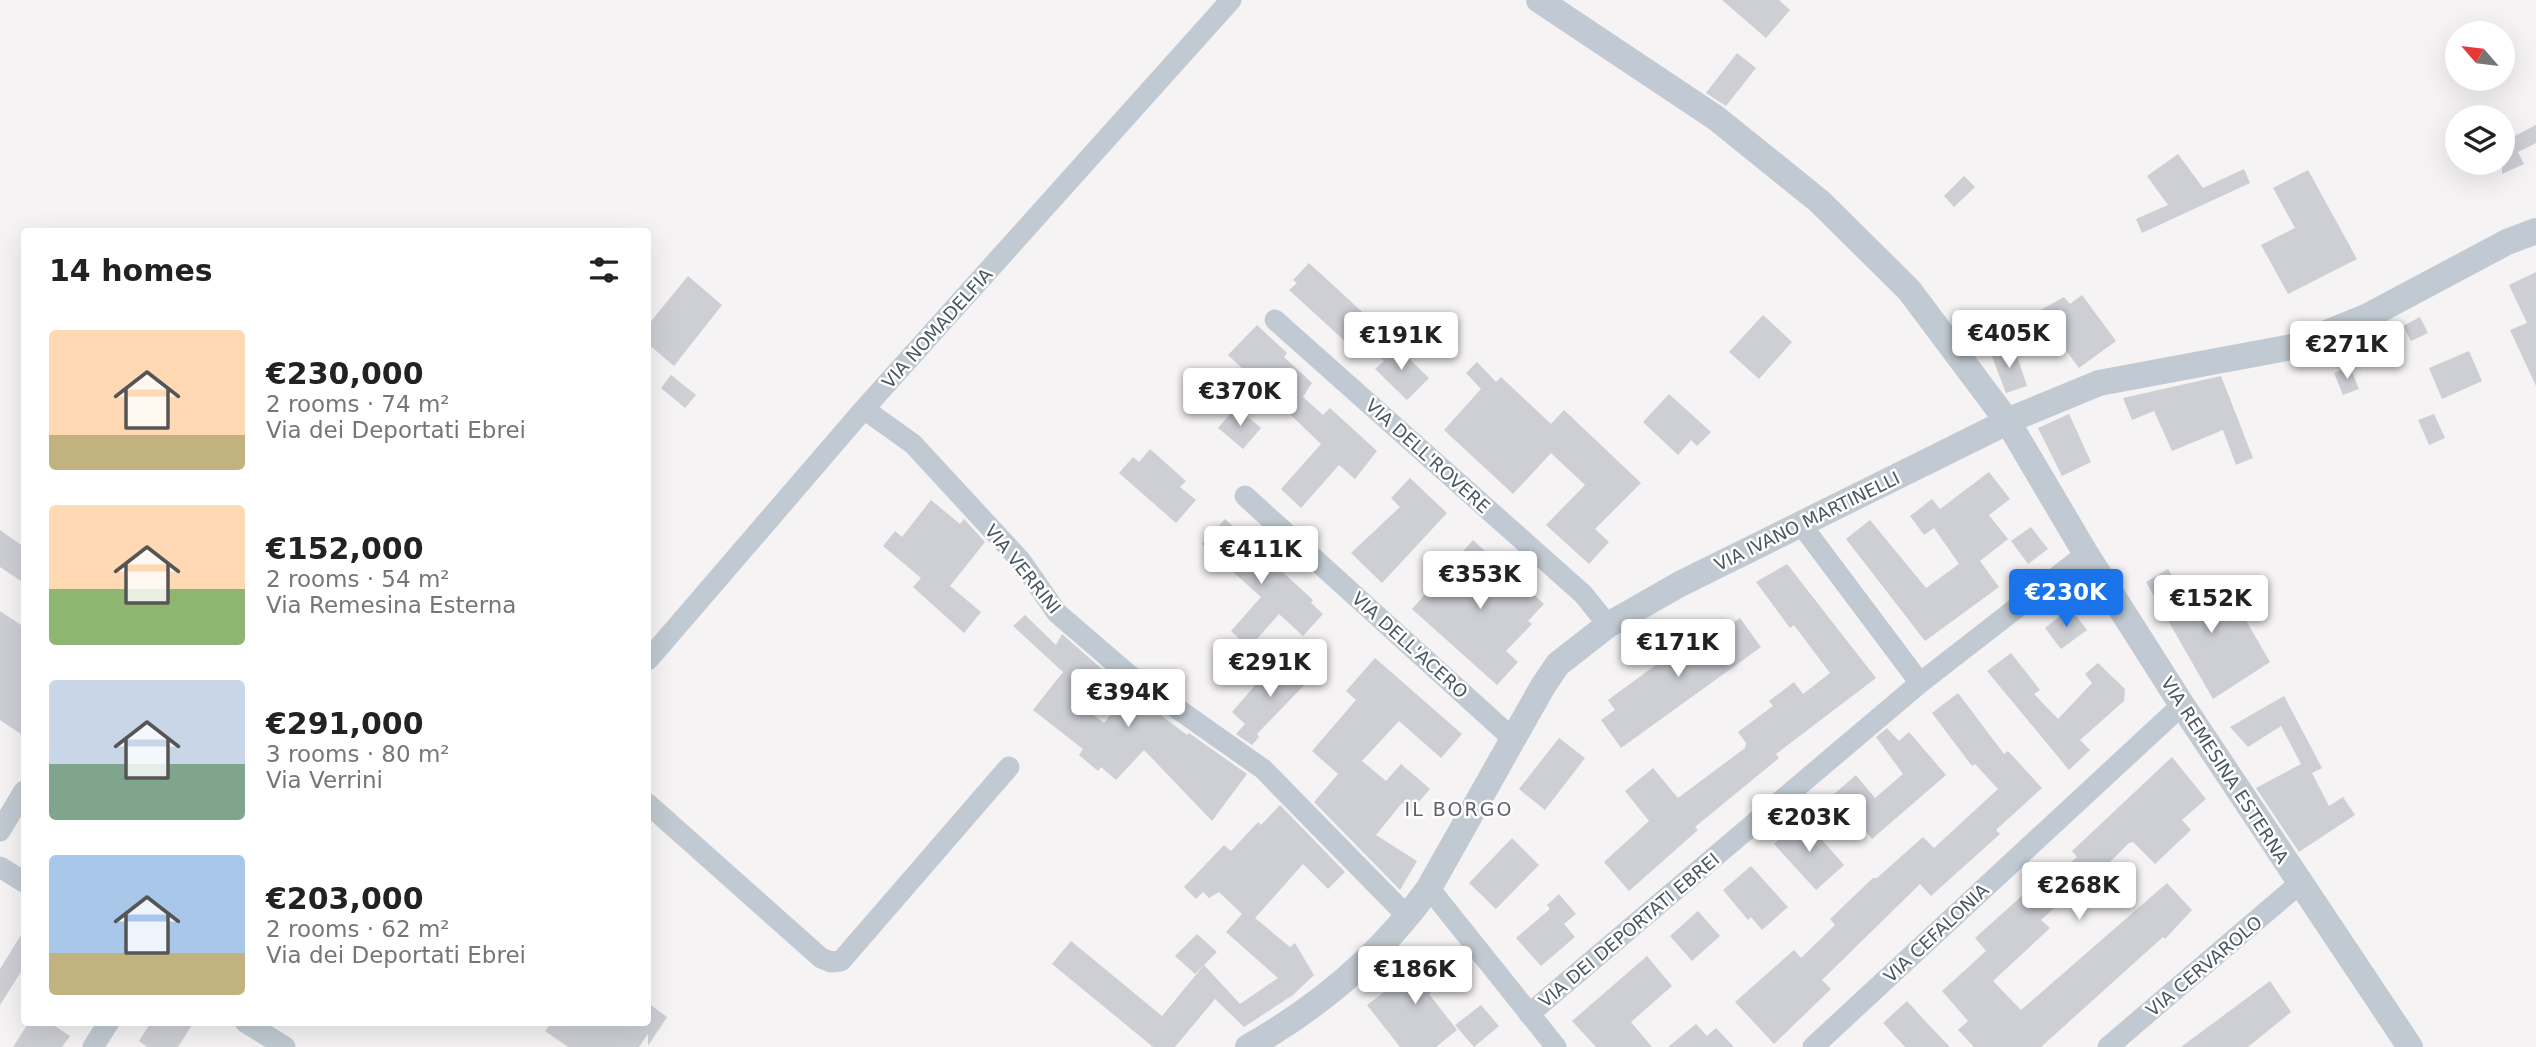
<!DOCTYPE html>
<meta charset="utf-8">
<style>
body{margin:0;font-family:"DejaVu Sans",sans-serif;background:#f2f2f2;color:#222;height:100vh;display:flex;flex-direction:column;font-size:26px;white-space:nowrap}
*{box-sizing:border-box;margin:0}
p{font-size:23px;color:#767676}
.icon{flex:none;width:38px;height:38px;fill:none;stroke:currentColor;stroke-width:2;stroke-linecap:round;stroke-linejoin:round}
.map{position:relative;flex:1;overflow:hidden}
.drawer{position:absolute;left:21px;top:228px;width:630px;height:798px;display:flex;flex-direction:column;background:#fff;border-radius:7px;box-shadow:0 7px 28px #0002}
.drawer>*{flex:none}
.needle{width:46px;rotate:298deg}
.buttons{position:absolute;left:2445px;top:21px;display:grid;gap:14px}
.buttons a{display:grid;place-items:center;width:70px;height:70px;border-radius:50%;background:#fff;box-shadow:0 7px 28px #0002;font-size:35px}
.price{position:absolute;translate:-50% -60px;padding:0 16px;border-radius:7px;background:#fff;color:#222;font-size:23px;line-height:46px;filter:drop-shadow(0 2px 4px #0008)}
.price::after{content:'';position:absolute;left:50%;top:42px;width:21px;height:16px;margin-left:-10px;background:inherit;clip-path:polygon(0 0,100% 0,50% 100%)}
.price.on{background:#1a73e8;color:#fff}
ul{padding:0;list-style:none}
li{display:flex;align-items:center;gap:21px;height:175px;padding:0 28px}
li span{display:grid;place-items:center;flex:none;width:196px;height:140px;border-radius:7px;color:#555}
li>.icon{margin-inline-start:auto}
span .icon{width:84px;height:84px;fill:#fffc;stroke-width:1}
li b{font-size:30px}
h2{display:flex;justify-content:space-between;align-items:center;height:84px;padding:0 28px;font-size:30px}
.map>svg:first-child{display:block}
</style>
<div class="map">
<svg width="2536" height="1047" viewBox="0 0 2536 1047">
<rect width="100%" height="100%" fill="#f5f3f3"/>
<path fill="#cdcfd5" d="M1722 0H1779L1790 10 1766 38Z
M1737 53 1756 68 1726 106 1706 93Z
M2502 121 2511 138 2536 125V143L2518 152 2524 164 2502 174Z
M2178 154 2203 188 2244 169 2250 183 2142 233 2136 219 2168 205 2147 176Z
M2308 170 2357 259 2288 294 2261 245 2295 228 2273 188Z
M1964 176 1975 187 1954 207 1944 196Z
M1309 263 1372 321 1347 343 1289 290 1297 283 1293 280Z
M2536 272V386L2510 330 2527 323 2509 285Z
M688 276 722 305 674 366 648 344V325Z
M2082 295 2116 341 2079 368 2052 331 2022 346 2013 328 2040 317 2037 312 2064 297 2070 304Z
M1763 315 1792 342 1759 379 1729 352Z
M2420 317 2428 333 2411 341 2403 326Z
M1257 325 1287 353 1284 357 1312 383 1303 397 1323 415 1330 408 1377 451 1355 479 1339 465 1301 508 1281 489 1321 444 1228 355Z
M1393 343 1429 378 1407 400 1375 369 1384 361 1380 357Z
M2014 347 2027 386 2006 393 1991 354Z
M2469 351 2482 381 2442 399 2429 368Z
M1477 362 1496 382 1501 377 1551 424 1564 410 1641 483 1595 529 1609 542 1589 564 1546 525 1585 485 1551 453 1513 494 1444 430 1481 389 1466 373Z
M2350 367 2359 389 2343 395 2334 373Z
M671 375 696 395 685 408 661 388Z
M2221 376 2253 458 2236 465 2223 430 2172 451 2154 411 2132 420 2123 398Z
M1669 394 1711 432 1697 446 1691 440 1678 455 1643 422Z
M1236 407 1261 428 1243 449 1218 428Z
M2069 414 2091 462 2062 476 2038 428Z
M2434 414 2445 438 2429 445 2418 420Z
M1150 449 1186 481 1180 487 1196 500 1176 523 1119 473 1133 457 1139 462Z
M1989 472 2010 499 1989 515 2008 539 1980 561 1999 587 1925 641 1846 539 1870 520 1926 588 1959 564 1934 528 1924 535 1910 516 1932 499 1940 509Z
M1410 478 1447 513 1382 583 1351 553 1400 507 1391 498Z
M931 500 960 524 964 519 985 542 950 586 981 612 964 633 913 587 921 578 883 546 895 531 902 537Z
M1225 519 1313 600 1311 603 1323 614 1303 636 1279 614 1249 648 1231 631 1261 597 1202 544Z
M2031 527 2048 549 2028 564 2011 541Z
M0 530 24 547V583L0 567Z
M1473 540 1544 604 1528 621 1532 624 1506 651 1518 662 1497 685 1412 609Z
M1787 564 1876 678 1776 754 1779 758 1695 827 1698 830 1629 891 1604 862 1649 821 1625 791 1653 768 1678 798 1745 748 1746 743 1738 732 1773 706 1769 701 1794 682 1803 694 1830 673 1794 625 1790 628 1756 582Z
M2168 569 2194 611 2229 591 2270 662 2213 699 2146 582Z
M2070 608 2087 630 2061 649 2045 628Z
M0 611 24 627V736L0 720Z
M1025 615 1056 645 1062 634 1103 670 1078 703 1104 723 1129 691 1187 735 1189 733 1247 774 1212 821 1144 750 1116 780 1101 767 1098 771 1079 755 1083 749 1033 710 1063 672 1013 626Z
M1720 618 1728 627 1740 618 1761 647 1621 748 1601 720 1615 710 1608 700Z
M2011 653 2040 690 2034 694 2058 719 2092 683 2085 674 2098 663 2125 689 2124 701 2080 740 2090 750 2069 770 1987 671Z
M1375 658 1462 734 1441 758 1399 721 1362 761 1386 781 1401 764 1430 789 1411 811 1402 803 1376 835 1417 861 1400 890 1314 802 1338 774 1312 751 1356 700 1346 691Z
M1304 660 1317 672 1257 734 1259 737 1252 745 1236 734 1245 724 1232 712 1271 667 1285 679Z
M1958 693 2004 754 2008 751 2042 788 1996 830 2000 834 1931 896 1920 884 1822 980 1831 989 1774 1044 1735 1002 1794 950 1801 958 1835 925 1830 919 1873 878H1877L1923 837 1934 848 1998 789 1975 764 1972 766 1932 713Z
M2284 696 2322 768 2312 773 2329 806 2343 797 2355 815 2299 852 2256 788 2301 764 2281 726 2248 747 2230 727Z
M1887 728 1899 741 1909 732 1946 775 1872 839 1834 794 1856 775 1875 798 1903 774 1876 737Z
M1559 738 1585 758 1545 810 1519 789Z
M2172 757 2206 799 2182 820 2191 830 2155 864 2133 842 2129 843 2107 865 2114 873 2094 891 2085 881 2062 901 2041 920 2050 928 1993 981 2021 1010 2167 883 2192 910 2165 939 2163 937 2041 1047H1974L1958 1030 1968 1021 1942 991 1986 951 1975 938 2044 876 2049 882 2077 857 2072 851Z
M1280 805 1345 872 1328 889 1303 864 1255 918 1290 947 1295 943 1314 975 1293 995 1244 1027 1215 999 1175 1047H1153L1052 964 1071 941 1162 1016 1204 965 1240 1004 1278 978 1226 932 1242 914 1219 892 1209 898 1203 892 1196 899 1184 887 1224 845 1231 851 1258 822 1261 825Z
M1803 818 1844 865 1816 890 1774 844Z
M1512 838 1539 865 1496 909 1469 883Z
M1751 866 1788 907 1762 930 1751 917 1748 920 1723 890Z
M1559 894 1576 914 1564 924 1575 937 1541 966 1516 938 1550 909 1547 905Z
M1698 911 1720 936 1692 961 1670 936Z
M24 930V967L0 1005V969Z
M1197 934 1217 952 1195 974 1175 956Z
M1428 950 1451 974 1429 994 1457 1030 1436 1047H1400L1367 1005 1407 975 1404 972Z
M1647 956 1672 986 1631 1022 1652 1047H1596L1572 1021Z
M2270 981 2291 1012 2248 1047H2181Z
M1907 1001 1927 1023 1950 1047H1905L1883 1023Z
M648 1003 667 1017 648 1046V1034L639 1047H568L545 1031 552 1022H648Z
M1481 1005 1499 1026 1474 1047 1455 1025Z
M29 1022H49L70 1036 62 1047H13Z
M151 1022H194L178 1047H147L139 1041Z
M1696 1024 1707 1036 1716 1028 1734 1047H1668Z"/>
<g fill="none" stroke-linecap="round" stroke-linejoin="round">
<path stroke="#c1cad2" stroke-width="21" d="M1275 320 1583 594 1608 625
M864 409 913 444 1021 561 1057 613 1128 674 1263 769 1408 917
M1245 496 1512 738
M1800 523 1920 683
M648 660 864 409 1231 0
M648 804 821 958 831 962 841 961 1009 767
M0 831 24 791
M0 867 24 882
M1429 888 1556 1047
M1529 1014 1920 683 2086 554
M245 1022 285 1047
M93 1047 109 1022
M1813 1047 2182 705
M2108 1047 2299 884"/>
<path stroke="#c1cad2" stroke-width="26" d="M1539 0 1716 118 1819 201 1909 290 2008 422 2086 554 2182 705 2410 1047
M1248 1047C1319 1007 1381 955 1429 888L1543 686 1558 664 1608 625 1680 584 2019 416 2099 383 2292 347 2368 316 2507 242 2536 231"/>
</g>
<g text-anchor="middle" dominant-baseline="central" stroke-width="5" stroke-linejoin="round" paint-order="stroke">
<g font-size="18" fill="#4a5661" stroke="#fff">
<text transform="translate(937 328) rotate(-48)">VIA NOMADELFIA</text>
<text transform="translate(1428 456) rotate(42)">VIA DELL'ROVERE</text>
<text transform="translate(1807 521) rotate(-26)">VIA IVANO MARTINELLI</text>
<text transform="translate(1023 569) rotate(51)">VIA VERRINI</text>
<text transform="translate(1410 645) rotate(42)">VIA DELL'ACERO</text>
<text transform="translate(2225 770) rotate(57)">VIA REMESINA ESTERNA</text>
<text transform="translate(1629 930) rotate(-40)">VIA DEI DEPORTATI EBREI</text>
<text transform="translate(1936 933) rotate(-43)">VIA CEFALONIA</text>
<text transform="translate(2204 966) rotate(-40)">VIA CERVAROLO</text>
</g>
<g font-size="19" letter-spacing="2" fill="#5f6368" stroke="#fff">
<text x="1459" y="809">IL BORGO</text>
</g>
</g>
</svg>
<div class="buttons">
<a><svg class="needle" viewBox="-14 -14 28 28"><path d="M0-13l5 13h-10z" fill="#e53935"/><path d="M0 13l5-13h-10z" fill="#767676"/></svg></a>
<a><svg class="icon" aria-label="layers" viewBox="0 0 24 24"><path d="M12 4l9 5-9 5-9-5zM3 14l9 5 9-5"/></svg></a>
</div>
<b class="price" style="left:2009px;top:370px">€405K</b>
<b class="price" style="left:1401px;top:372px">€191K</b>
<b class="price" style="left:2347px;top:381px">€271K</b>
<b class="price" style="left:1240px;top:428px">€370K</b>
<b class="price" style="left:1261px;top:586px">€411K</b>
<b class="price" style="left:1480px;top:611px">€353K</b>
<b class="price on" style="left:2066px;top:629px">€230K</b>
<b class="price" style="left:2211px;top:635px">€152K</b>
<b class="price" style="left:1678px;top:679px">€171K</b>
<b class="price" style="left:1270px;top:699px">€291K</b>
<b class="price" style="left:1128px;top:729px">€394K</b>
<b class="price" style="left:1809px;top:854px">€203K</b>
<b class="price" style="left:2079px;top:922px">€268K</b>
<b class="price" style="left:1415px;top:1006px">€186K</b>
<section class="drawer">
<h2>14 homes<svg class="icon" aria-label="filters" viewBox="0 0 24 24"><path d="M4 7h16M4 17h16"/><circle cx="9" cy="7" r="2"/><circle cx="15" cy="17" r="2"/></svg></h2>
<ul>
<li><span style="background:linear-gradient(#ffd9b3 75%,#c2b280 0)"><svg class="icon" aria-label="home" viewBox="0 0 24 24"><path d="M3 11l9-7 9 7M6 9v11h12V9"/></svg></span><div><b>€230,000</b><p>2 rooms · 74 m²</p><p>Via dei Deportati Ebrei</p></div></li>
<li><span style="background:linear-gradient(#ffd9b3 60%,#8fb573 0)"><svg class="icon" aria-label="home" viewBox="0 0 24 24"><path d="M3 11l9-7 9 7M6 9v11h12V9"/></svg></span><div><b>€152,000</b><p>2 rooms · 54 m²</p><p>Via Remesina Esterna</p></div></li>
<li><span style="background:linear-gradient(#c9d6e8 60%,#7fa58c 0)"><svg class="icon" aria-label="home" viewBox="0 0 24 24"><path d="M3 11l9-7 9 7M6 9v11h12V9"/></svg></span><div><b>€291,000</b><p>3 rooms · 80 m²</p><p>Via Verrini</p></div></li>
<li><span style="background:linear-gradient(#a9c7e8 70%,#c2b280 0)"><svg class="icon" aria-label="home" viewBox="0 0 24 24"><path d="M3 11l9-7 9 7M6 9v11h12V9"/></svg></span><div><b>€203,000</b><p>2 rooms · 62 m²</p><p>Via dei Deportati Ebrei</p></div></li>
</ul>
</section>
</div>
